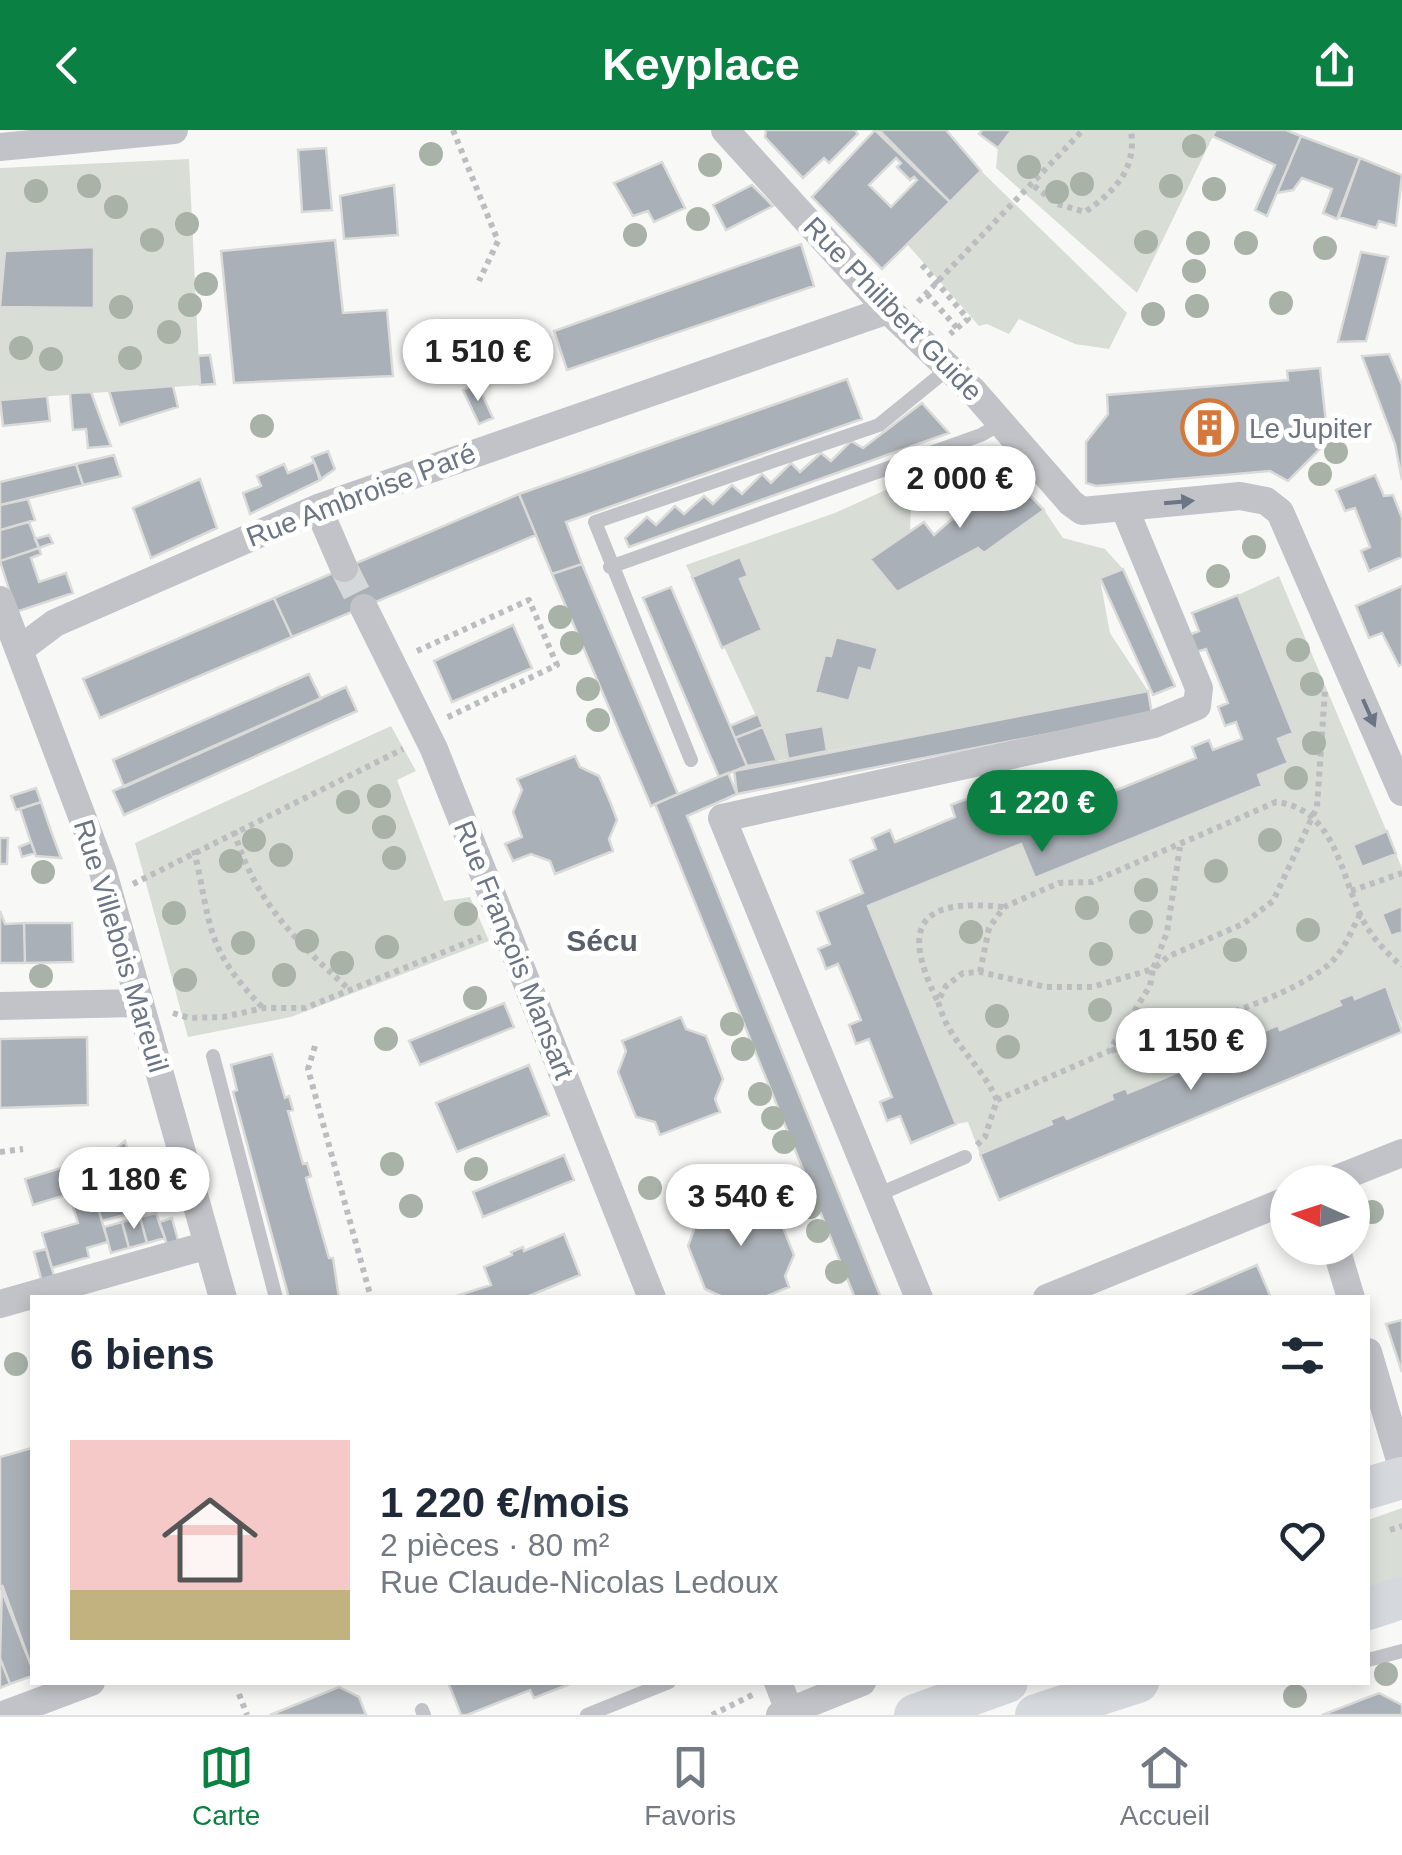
<!DOCTYPE html>
<html lang="fr">
<meta charset="utf-8">
<style>
body{margin:0;font-family:Helvetica,sans-serif;background:#f6f6f7;color:#1f2937;height:100vh;display:flex;flex-direction:column;font-size:38px;white-space:nowrap}
*{box-sizing:border-box;margin:0}
p{font-size:32px;color:#747a83}
.icon{flex:none;width:55px;height:55px;fill:none;stroke:currentColor;stroke-width:2;stroke-linecap:round;stroke-linejoin:round}
.map{position:relative;flex:1;overflow:hidden}
.panel{position:absolute;left:30px;top:1165px;width:1340px;height:390px;display:flex;flex-direction:column;background:#fff;border-radius:0px;box-shadow:0 5px 15px #0003}
.panel>*{flex:none}
.needle{width:65px;rotate:273deg}
.controls{position:absolute;left:1270px;top:1035px;display:grid;gap:20px}
.controls a{display:grid;place-items:center;width:100px;height:100px;border-radius:50%;background:#fff;box-shadow:0 5px 15px #0003;font-size:50px}
.price{position:absolute;translate:-50% -85px;padding:0 22px;border-radius:35px;background:#fff;color:#222;font-size:32px;line-height:65px;filter:drop-shadow(0 2px 5px #0008)}
.price::after{content:'';position:absolute;left:50%;top:60px;width:30px;height:22px;margin-left:-15px;background:inherit;clip-path:polygon(0 0,100% 0,50% 100%)}
.price.selected{background:#0b8043;color:#fff}
ul{padding:0;list-style:none}
li{display:flex;align-items:center;gap:30px;height:250px;padding:0 40px}
li span{display:grid;place-items:center;flex:none;width:280px;height:200px;border-radius:0px;color:#555}
li>.icon{margin-inline-start:auto}
span .icon{width:120px;height:120px;fill:#fffc;stroke-width:1}
li b{font-size:42px}
h2{display:flex;justify-content:space-between;align-items:center;height:120px;padding:0 40px;font-size:42px}
header{display:flex;justify-content:space-between;align-items:center;height:130px;padding:0 40px;background:#0b8043;color:#fff;font-size:45px;font-weight:700}
.tabs{display:flex;justify-content:space-around;align-items:center;height:140px;border-top:2px solid #e0e1e3;background:#fff;font-size:28px;color:#747a83}
.tabs a{display:grid;justify-items:center;gap:5px}
.tabs .selected{color:#0b8043}
.map>svg:first-child{display:block}
</style>
<header><svg class="icon" aria-label="back" viewBox="0 0 24 24"><path d="M15 5l-7 7 7 7"/></svg>Keyplace<svg class="icon" aria-label="share" viewBox="0 0 24 24"><path d="M12 15V3M7 8l5-5 5 5M5 13v7h14v-7"/></svg></header>
<div class="map">
<svg width="1402" height="1585" viewBox="0 0 1402 1585">
<rect width="100%" height="100%" fill="#f8f9f7"/>
<path fill="#d8ddd6" d="M1012 0H1216L1137 163 996 38 998 18Z
M189 29 200 255 0 270V38Z
M981 41 1127 183 1109 219 1075 214 1019 189 1009 204 987 194 979 196 907 114Z
M912 348 910 401 871 429 978 418 984 423 1044 380 1063 408 1105 419 1123 439 1100 449 1110 503 1148 561 777 631 686 435 835 383Z
M1279 446 1402 738V895L1386 857 1355 869 1353 864 1339 870 1341 875 1280 900 1277 896 1263 902 1264 907 1203 932 1187 933 1188 938 1067 989 1064 984 1051 990 1052 994 980 1024 968 992 956 994 868 776 1021 714 1035 748 1262 656 1258 645 1278 609 1293 603 1238 465Z
M391 596 416 641 397 650 444 771 470 767 489 811 291 887 188 907 135 713Z
M1402 1378V1455L1368 1466V1390Z"/>
<path fill="#aab0b7" stroke="#dadbd9" stroke-width="2.5" fill-rule="evenodd" d="M766 0H855L858 4 829 33 824 28 803 48 765 7Z
M875 0 950 72 882 139 812 67ZM896 28 901 33 897 37 910 50 914 47 917 50 891 77 869 55Z
M879 0H946L981 41 950 72Z
M982 0H1012L998 18 979 4Z
M1286 0 1301 6 1267 86 1255 80 1275 35 1212 6 1216 0Z
M1301 6 1360 28 1337 89 1323 83 1332 59 1302 48 1293 60 1277 63Z
M326 18 332 80 302 82 298 20Z
M1360 28 1402 45 1396 96 1379 91 1376 98 1339 87Z
M662 32 685 78 654 92 648 81 633 86 614 53Z
M394 55 398 105 344 109 340 66Z
M752 55 773 76 726 100 713 75Z
M335 110 343 183 387 180 393 246 234 253 221 121Z
M801 114 814 156 567 240 554 201Z
M94 117V178L0 177 5 121Z
M1361 122 1388 127 1366 211 1338 212Z
M1389 224 1402 255V350L1395 314 1362 226Z
M210 225 215 254 200 255 198 226Z
M1320 238 1328 311 1288 351 1270 341 1096 356 1086 353V312L1108 284 1107 265 1288 250 1287 241Z
M847 249 862 289 566 392 582 434 552 444 519 364Z
M477 253 493 288 479 294 463 260Z
M173 256 178 277 120 295 109 261Z
M91 262 103 295 111 316 88 318 86 299 73 300 70 263Z
M47 266 50 291 3 296 0 270Z
M922 273 949 303 629 417 625 408 647 387 656 395 675 376 684 384 704 366 713 374 732 355 742 364 762 344 771 353 791 333 800 342 821 323 831 331 851 311 863 318Z
M328 321 335 339 321 349 312 327Z
M114 325 121 346 83 355 76 334Z
M314 332 320 350 250 384 243 363 261 356 257 346 284 334 288 343Z
M76 334 83 355 0 375V352Z
M1002 336 1044 380 984 423 978 418 897 462 870 429 924 392 934 405 952 389 959 390 966 384 957 369Z
M1375 345 1384 366 1393 365 1402 388V427L1369 441 1361 421 1370 417 1355 378 1345 381 1336 360Z
M200 349 217 398 151 428 133 378Z
M519 364 536 405 292 507 274 468Z
M28 369 35 390 0 400V375Z
M29 392 39 418 0 431V400Z
M49 405 53 413 39 418 35 409Z
M39 418 41 424 31 428 39 452 66 443 73 463 16 482 0 431Z
M740 427 748 446 740 449 762 500 722 518 692 447Z
M582 434 678 664 651 676 552 444Z
M1123 439 1175 556 1153 565 1100 448Z
M1402 456V534L1399 536 1382 503 1369 508 1356 476Z
M671 457 747 636 719 647 643 468Z
M1238 465 1293 603 1278 609 1288 633 1258 645 1262 656 1035 748 1021 714 868 776 956 994 911 1013 900 986 887 991 880 972 892 967 869 909 856 914 849 895 861 890 838 834 826 839 822 828 818 819 830 814 817 782 863 763 850 730 876 719 872 708 890 700 895 712 955 687 951 675 958 672 970 668 974 680 1003 668 1016 701 1044 689 1040 679 1048 676 1058 672 1062 682 1196 628 1192 617 1199 614 1209 610 1213 620 1242 609 1236 592 1225 596 1218 577 1228 573 1206 519 1196 522 1189 505 1199 501 1192 483Z
M274 468 292 507 100 588 83 549Z
M513 495 532 538 452 572 434 531Z
M836 507 878 518 871 541 859 538 849 571 815 562 825 525 831 526Z
M309 544 321 569 124 657 113 630Z
M346 557 357 581 124 685 113 661Z
M1148 561 1152 584 737 664 734 641Z
M758 584 763 597 735 608 730 596Z
M823 596 827 621 788 629 784 603Z
M763 597 777 631 747 636 735 608Z
M575 626 580 637 599 646 611 674 617 690 609 709 613 721 555 744 550 731 531 724 513 731 505 714 522 707 513 682 522 660 517 649Z
M728 643 737 664 687 686 881 1168H855L655 674Z
M36 658 41 672 16 680 11 666Z
M41 672 51 701 61 728 36 726 31 712 20 679Z
M1387 701 1396 724 1362 737 1353 715Z
M0 708H8L7 734H0Z
M31 712 35 723 22 727 19 717Z
M1402 776V802L1391 806 1382 784Z
M0 781 5 794 24 793 25 833H0Z
M24 793H72L73 832 25 833Z
M1386 856 1402 902 999 1070 980 1024 1052 994 1050 990 1064 984 1067 989 1113 969 1111 964 1126 958 1128 963 1188 938 1186 933 1201 927 1203 932 1264 907 1262 902 1278 895 1280 900 1341 875 1338 870 1353 864 1355 869Z
M504 873 514 897 420 935 409 911Z
M681 887 686 899 706 906 723 949 715 969 720 982 660 1005 655 992 636 987 618 942 626 921 622 911Z
M87 907 88 975 0 978V909Z
M272 924 285 968 289 966 293 980 288 981 303 1034 307 1033 311 1046 306 1048 329 1128H333L339 1168H289L233 962 237 960 231 935Z
M529 935 549 985 457 1022 436 973Z
M125 1011 131 1031 126 1032 139 1081 102 1091 87 1041 101 1037 100 1032Z
M564 1025 574 1050 483 1087 473 1062Z
M84 1031 108 1112 87 1118 89 1127 52 1138 42 1103 78 1093 69 1064 33 1075 25 1049Z
M751 1061 756 1073 776 1080 794 1125 785 1146 789 1157 762 1168H725L705 1159 688 1116 696 1094 692 1083Z
M156 1083 165 1108 147 1113 140 1087Z
M140 1087 147 1113 129 1118 122 1092Z
M172 1088 179 1114 168 1117 159 1092Z
M122 1092 129 1118 111 1123 104 1097Z
M564 1104 580 1145 524 1168H450L491 1155 484 1137 512 1125 511 1122 523 1117 524 1121Z
M46 1119 55 1149 42 1152 34 1122Z
M1257 1135 1271 1168H1181L1215 1153Z
M1402 1190V1242L1386 1194Z
M32 1318V1538L0 1456V1327Z
M2 1455 32 1538V1546L10 1554 0 1528Z
M0 1528 10 1554 0 1558Z
M448 1552H575L534 1568 530 1560 467 1585H461Z
M339 1557 359 1567 366 1585H270Z
M1379 1563 1402 1575V1585H1322Z"/>
<g fill="none" stroke-linecap="round" stroke-linejoin="round">
<path stroke="#d5d8da" stroke-width="28" stroke-dasharray="28 14" stroke-linecap="butt" d="M344 438 364 478"/>
<path stroke="#bbbdc0" stroke-width="6" stroke-dasharray="5 5" stroke-linecap="butt" d="M453 0 498 111 479 151
M1034 56 1057 74 1085 82C1115 61 1137 39 1131 0
M922 135 968 189 950 204
M927 164 957 198
M918 172 1083 0
M417 521 529 470 557 535 446 588
M234 701C254 770 297 813 350 860
M194 720C212 797 204 817 263 878
M133 754 403 619
M1351 761 1402 743
M980 842 989 798 1004 777 1059 753 1092 752 1276 672C1332 678 1340 738 1359 782 1368 803 1384 821 1402 836
M937 870C901 796 918 768 1003 777
M173 883 189 888 223 887 264 878H305L481 807
M315 916 308 939 371 1168
M1111 921C1172 900 1278 875 1327 836 1343 823 1351 802 1360 784
M997 970C980 932 948 912 938 871L946 856 963 843 980 842 1046 857H1092L1153 839 1167 802 1180 717
M977 1015 985 1007 997 970 1109 921 1150 856 1153 839 1169 826 1243 794 1273 771 1317 677 1325 560
M0 1022 23 1019
M1390 1400 1402 1396
M239 1564 247 1585
M712 1585 754 1564"/>
<path stroke="#c1c3c8" stroke-width="14" d="M610 437 981 305 1002 293
M691 630 595 392 879 295 949 238
M213 926 276 1168
M877 1065 965 1027
M1368 1530 1402 1521
M422 1580 424 1585
M587 1585 669 1552"/>
<path stroke="#c1c3c8" stroke-width="28" d="M725 0 888 180 974 262 1071 373 1082 381 1240 366 1266 371 1280 382 1402 662
M0 17 174 0
M318 378 344 438
M0 470 103 742 223 1168
M364 478 434 619 652 1168
M19 520 55 493 318 378 888 180
M0 876 139 873
M1329 1052 1402 1023
M1336 1118 1351 1168
M919 1168 722 688 1154 594 1197 576 1199 558 1124 377
M1047 1168 1288 1070
M0 1174 208 1115
M1368 1222 1402 1337
M778 1552 789 1581
M3 1585 91 1552
M780 1585 862 1552"/>
<path stroke="#d5d8dd" stroke-width="42" d="M1368 1358 1402 1348
M1368 1479 1402 1468
M915 1585 1007 1552
M1036 1585 1138 1552"/>
</g>
<g fill="#a8b2a7">
<circle cx="1194" cy="16" r="12"/>
<circle cx="431" cy="24" r="12"/>
<circle cx="710" cy="35" r="12"/>
<circle cx="1029" cy="37" r="12"/>
<circle cx="1082" cy="54" r="12"/>
<circle cx="89" cy="56" r="12"/>
<circle cx="1171" cy="56" r="12"/>
<circle cx="1214" cy="59" r="12"/>
<circle cx="36" cy="61" r="12"/>
<circle cx="1057" cy="62" r="12"/>
<circle cx="116" cy="77" r="12"/>
<circle cx="698" cy="89" r="12"/>
<circle cx="187" cy="94" r="12"/>
<circle cx="635" cy="105" r="12"/>
<circle cx="152" cy="110" r="12"/>
<circle cx="1146" cy="112" r="12"/>
<circle cx="1198" cy="113" r="12"/>
<circle cx="1246" cy="113" r="12"/>
<circle cx="1325" cy="118" r="12"/>
<circle cx="1194" cy="141" r="12"/>
<circle cx="206" cy="154" r="12"/>
<circle cx="1281" cy="173" r="12"/>
<circle cx="190" cy="175" r="12"/>
<circle cx="1197" cy="176" r="12"/>
<circle cx="121" cy="177" r="12"/>
<circle cx="1153" cy="184" r="12"/>
<circle cx="169" cy="202" r="12"/>
<circle cx="21" cy="218" r="12"/>
<circle cx="130" cy="228" r="12"/>
<circle cx="51" cy="229" r="12"/>
<circle cx="262" cy="296" r="12"/>
<circle cx="1336" cy="322" r="12"/>
<circle cx="1320" cy="344" r="12"/>
<circle cx="1254" cy="417" r="12"/>
<circle cx="1218" cy="446" r="12"/>
<circle cx="560" cy="487" r="12"/>
<circle cx="572" cy="513" r="12"/>
<circle cx="1298" cy="520" r="12"/>
<circle cx="1312" cy="554" r="12"/>
<circle cx="588" cy="559" r="12"/>
<circle cx="598" cy="590" r="12"/>
<circle cx="1314" cy="613" r="12"/>
<circle cx="1296" cy="648" r="12"/>
<circle cx="379" cy="666" r="12"/>
<circle cx="348" cy="672" r="12"/>
<circle cx="384" cy="697" r="12"/>
<circle cx="254" cy="710" r="12"/>
<circle cx="1270" cy="710" r="12"/>
<circle cx="281" cy="725" r="12"/>
<circle cx="394" cy="728" r="12"/>
<circle cx="231" cy="731" r="12"/>
<circle cx="1216" cy="741" r="12"/>
<circle cx="43" cy="742" r="12"/>
<circle cx="1146" cy="760" r="12"/>
<circle cx="1087" cy="778" r="12"/>
<circle cx="174" cy="783" r="12"/>
<circle cx="466" cy="784" r="12"/>
<circle cx="1141" cy="792" r="12"/>
<circle cx="1308" cy="800" r="12"/>
<circle cx="971" cy="802" r="12"/>
<circle cx="307" cy="811" r="12"/>
<circle cx="243" cy="813" r="12"/>
<circle cx="387" cy="817" r="12"/>
<circle cx="1235" cy="820" r="12"/>
<circle cx="1101" cy="824" r="12"/>
<circle cx="342" cy="833" r="12"/>
<circle cx="284" cy="845" r="12"/>
<circle cx="41" cy="846" r="12"/>
<circle cx="185" cy="850" r="12"/>
<circle cx="475" cy="868" r="12"/>
<circle cx="1100" cy="880" r="12"/>
<circle cx="997" cy="886" r="12"/>
<circle cx="732" cy="894" r="12"/>
<circle cx="386" cy="909" r="12"/>
<circle cx="1008" cy="917" r="12"/>
<circle cx="743" cy="919" r="12"/>
<circle cx="760" cy="964" r="12"/>
<circle cx="773" cy="988" r="12"/>
<circle cx="784" cy="1012" r="12"/>
<circle cx="392" cy="1034" r="12"/>
<circle cx="476" cy="1039" r="12"/>
<circle cx="797" cy="1055" r="12"/>
<circle cx="650" cy="1058" r="12"/>
<circle cx="411" cy="1076" r="12"/>
<circle cx="810" cy="1077" r="12"/>
<circle cx="1372" cy="1082" r="12"/>
<circle cx="818" cy="1101" r="12"/>
<circle cx="837" cy="1142" r="12"/>
<circle cx="16" cy="1234" r="12"/>
<circle cx="1386" cy="1544" r="12"/>
<circle cx="1295" cy="1566" r="12"/>
</g>
<defs><path id="oneway-solid" d="M-6-.8H1V-3.2L6.5 0L1 3.2V.8H-6Z" transform="scale(2.5)"/></defs>
<g fill="#6b7585">
<use href="#oneway-solid" transform="translate(1179 372) rotate(-5)"/>
<use href="#oneway-solid" transform="translate(1369 583) rotate(66)"/>
</g>
<defs>
<symbol id="building-ring" viewBox="-11 -11 22 22"><circle r="9.5" fill="#fff" stroke="#d4783b" stroke-width="1.5"/><path d="M-4-6H4V6H1V3H-1V6H-4ZM-2.5-4.3h1.7v1.8h-1.7ZM.8-4.3h1.7v1.8H.8ZM-2.5-1h1.7V.8h-1.7ZM.8-1h1.7V.8H.8Z" fill="#d4783b"/></symbol>
</defs>
<g fill-rule="evenodd">
<use href="#building-ring" x="1178" y="266" width="63" height="63"/>
</g>
<g text-anchor="middle" dominant-baseline="central" stroke-width="10" stroke-linejoin="round" paint-order="stroke">
<g font-size="28" fill="#6b7585" stroke="#fff">
<text transform="translate(893 179) rotate(46)">Rue Philibert Guide</text>
<text transform="translate(361 365) rotate(-21)">Rue Ambroise Paré</text>
<text transform="translate(121 816) rotate(73)">Rue Villebois Mareuil</text>
<text transform="translate(514 820) rotate(68)">Rue François Mansart</text>
</g>
<g font-size="28" fill="#6b7585" stroke="#fff" text-anchor="start">
<text x="1249" y="298">Le Jupiter</text>
</g>
<g font-size="30" font-weight="bold" fill="#585f6b" stroke="#fff">
<text x="602" y="810">Sécu</text>
</g>
</g>
</svg>
<div class="controls">
<a><svg class="needle" viewBox="-14 -14 28 28"><path d="M0-13l5 13h-10z" fill="#e53935"/><path d="M0 13l5-13h-10z" fill="#747a83"/></svg></a>
</div>
<b class="price" style="left:478px;top:274px">1 510 €</b>
<b class="price" style="left:960px;top:401px">2 000 €</b>
<b class="price selected" style="left:1042px;top:725px">1 220 €</b>
<b class="price" style="left:1191px;top:963px">1 150 €</b>
<b class="price" style="left:134px;top:1102px">1 180 €</b>
<b class="price" style="left:741px;top:1119px">3 540 €</b>
<section class="panel">
<h2>6 biens<svg class="icon" aria-label="filters" viewBox="0 0 24 24"><path d="M4 7h16M4 17h16"/><circle cx="9" cy="7" r="2"/><circle cx="15" cy="17" r="2"/></svg></h2>
<ul>
<li><span style="background:linear-gradient(#f6c9c9 75%,#c2b280 0)"><svg class="icon" aria-label="home" viewBox="0 0 24 24"><path d="M3 11l9-7 9 7M6 9v11h12V9"/></svg></span><div><b>1 220 €/mois</b><p>2 pièces · 80 m²</p><p>Rue Claude-Nicolas Ledoux</p></div><svg class="icon" aria-label="heart" viewBox="0 0 24 24"><path d="M12 20l-8-8c-3-5 5-10 8-4 3-6 11-1 8 4z"/></svg></li>
</ul>
</section>
</div>
<nav class="tabs">
<a class="selected"><svg class="icon" aria-label="map" viewBox="0 0 24 24"><path d="M3 6l6-2 6 2 6-2v14l-6 2-6-2-6 2zM9 4v14M15 6v14"/></svg>Carte</a>
<a><svg class="icon" aria-label="saved" viewBox="0 0 24 24"><path d="M7 4h10v16l-5-4-5 4z"/></svg>Favoris</a>
<a><svg class="icon" aria-label="home" viewBox="0 0 24 24"><path d="M3 11l9-7 9 7M6 9v11h12V9"/></svg>Accueil</a>
</nav>
